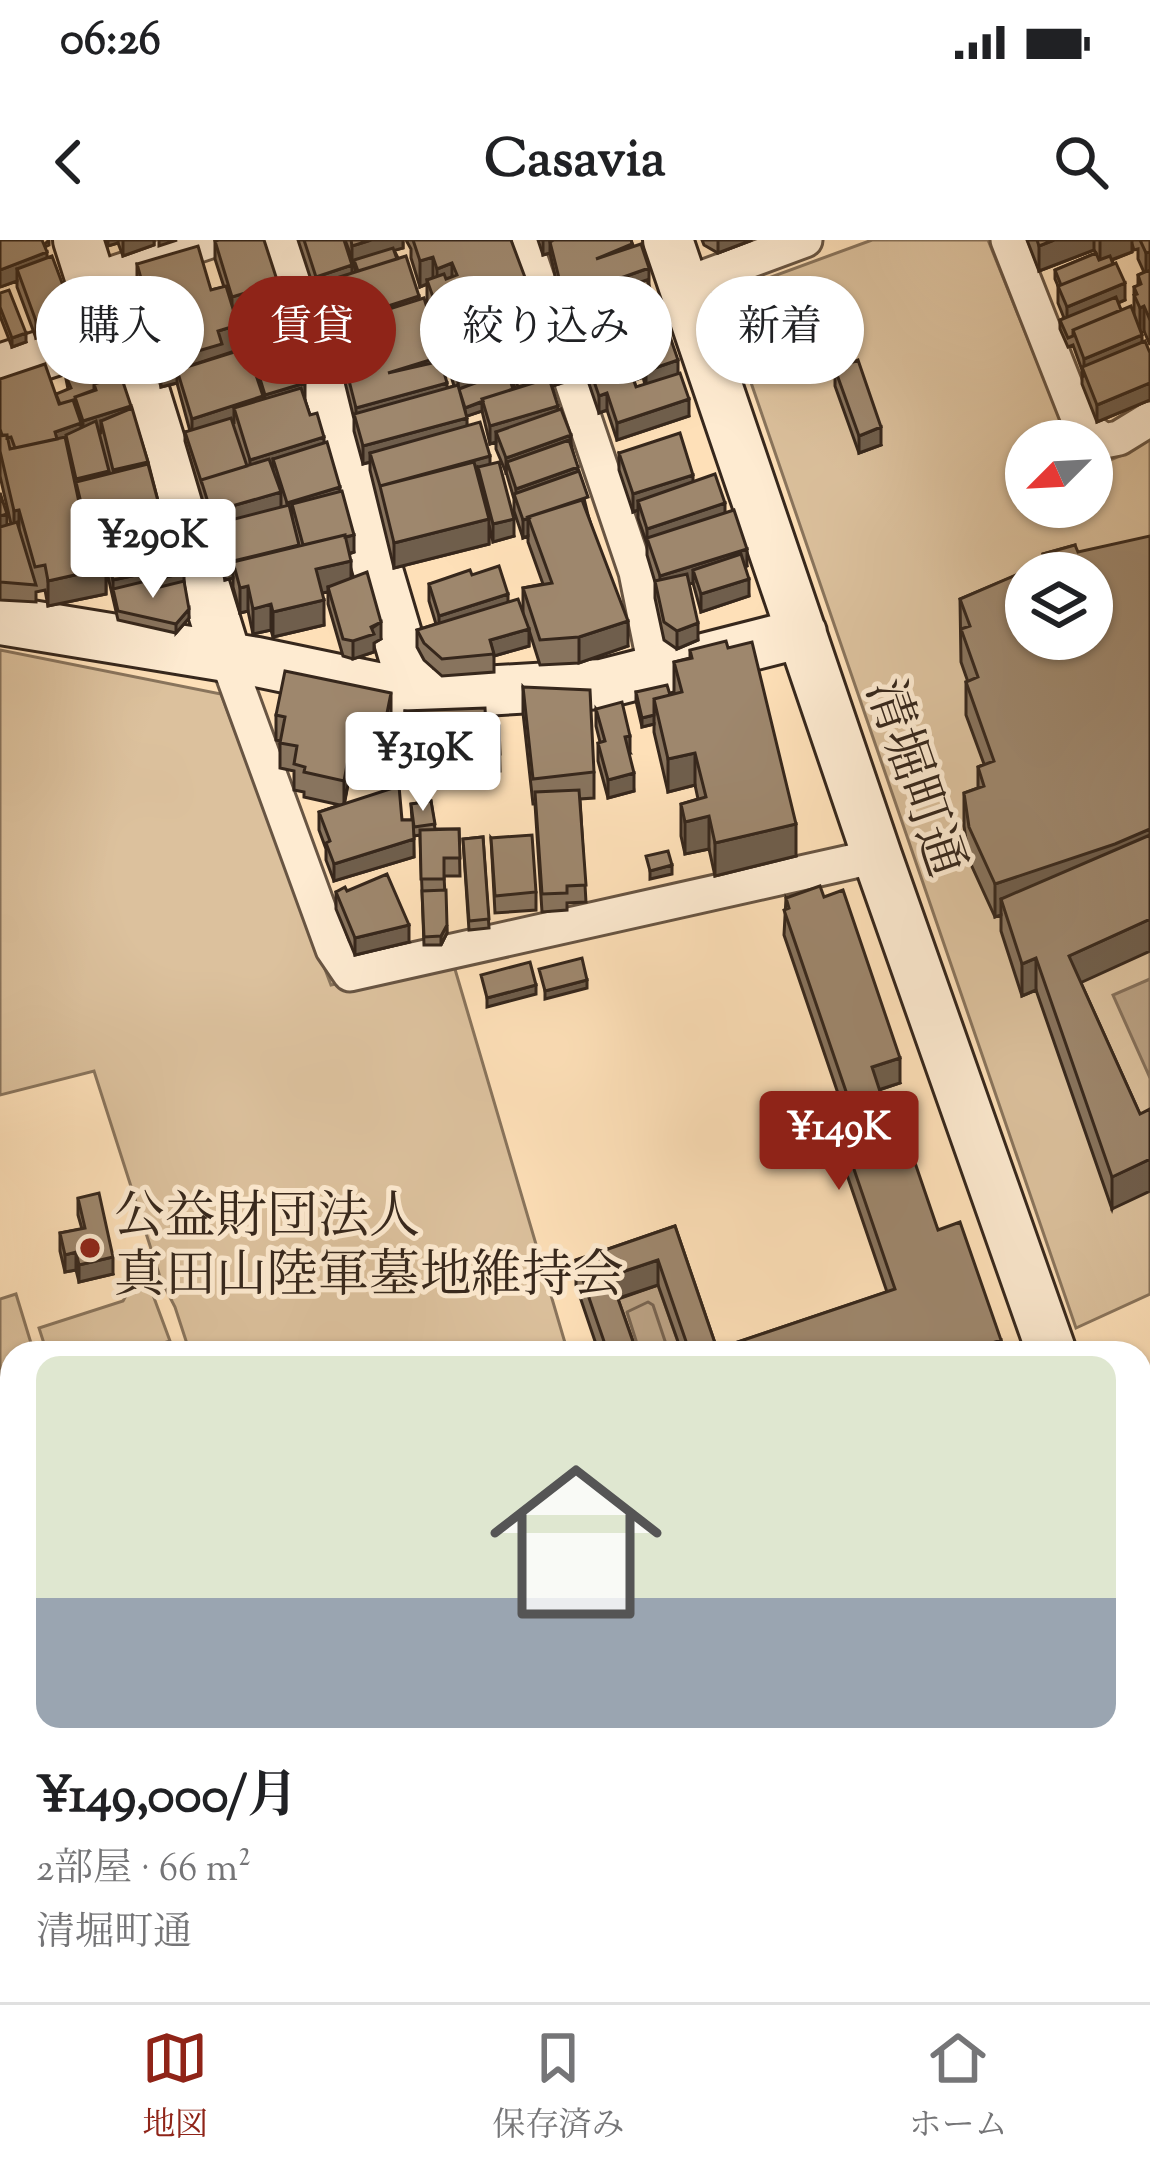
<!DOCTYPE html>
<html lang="ja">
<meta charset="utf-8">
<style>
body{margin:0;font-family:"Sorts Mill Goudy","Noto Serif JP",serif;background:#f6f6f6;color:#202124;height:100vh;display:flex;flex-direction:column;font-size:45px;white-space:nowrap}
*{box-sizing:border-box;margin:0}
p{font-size:39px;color:#757577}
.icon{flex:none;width:66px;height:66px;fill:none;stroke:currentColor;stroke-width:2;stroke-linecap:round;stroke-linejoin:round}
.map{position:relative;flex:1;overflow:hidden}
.sheet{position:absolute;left:0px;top:1101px;width:1152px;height:663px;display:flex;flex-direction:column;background:#fff;border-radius:36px 36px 0 0;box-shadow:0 3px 9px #0004}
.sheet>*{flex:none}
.hud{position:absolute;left:36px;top:36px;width:1080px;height:108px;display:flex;gap:24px}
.needle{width:78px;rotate:246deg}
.tools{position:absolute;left:1005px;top:180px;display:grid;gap:24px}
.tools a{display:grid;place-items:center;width:108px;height:108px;border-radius:50%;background:#fff;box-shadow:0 3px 9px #0004;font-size:60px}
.price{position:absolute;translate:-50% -102px;padding:0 27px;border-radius:12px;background:#fff;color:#222;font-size:39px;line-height:78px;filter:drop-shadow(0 3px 6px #0008)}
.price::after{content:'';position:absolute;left:50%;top:72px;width:36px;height:27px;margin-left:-18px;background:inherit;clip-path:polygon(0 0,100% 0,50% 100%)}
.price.active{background:#8f2418;color:#fff}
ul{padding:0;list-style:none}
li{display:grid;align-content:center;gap:24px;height:636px;padding:0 36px}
li span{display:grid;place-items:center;height:372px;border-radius:24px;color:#555}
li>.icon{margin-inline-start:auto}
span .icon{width:216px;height:216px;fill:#fffc;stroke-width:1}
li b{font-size:51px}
.pill{padding:0 42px;border-radius:54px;background:#fff;box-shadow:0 3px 9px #0004;font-size:42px;line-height:108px}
.pill.active{background:#8f2418;color:#fff}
.status{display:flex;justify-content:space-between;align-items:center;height:84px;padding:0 60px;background:#fff;direction:ltr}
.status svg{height:33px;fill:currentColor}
header{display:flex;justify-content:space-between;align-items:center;height:156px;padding:0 36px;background:#fff;font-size:54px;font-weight:800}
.tab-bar{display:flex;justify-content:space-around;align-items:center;height:168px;border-top:3px solid #e0e0e0;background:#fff;font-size:33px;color:#757577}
.tab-bar a{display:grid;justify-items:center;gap:6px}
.tab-bar .active{color:#8f2418}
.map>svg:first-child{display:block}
</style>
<div class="status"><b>06:26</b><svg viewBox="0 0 49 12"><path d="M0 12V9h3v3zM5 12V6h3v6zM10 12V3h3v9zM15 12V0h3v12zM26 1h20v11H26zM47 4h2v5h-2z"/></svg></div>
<header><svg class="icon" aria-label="back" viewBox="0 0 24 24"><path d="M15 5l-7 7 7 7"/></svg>Casavia<svg class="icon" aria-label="search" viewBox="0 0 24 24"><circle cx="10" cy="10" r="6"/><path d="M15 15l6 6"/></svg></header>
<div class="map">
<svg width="1150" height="1762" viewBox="0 0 1150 1762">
<rect width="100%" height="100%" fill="#fee0b8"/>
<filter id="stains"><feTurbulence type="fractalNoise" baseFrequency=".00167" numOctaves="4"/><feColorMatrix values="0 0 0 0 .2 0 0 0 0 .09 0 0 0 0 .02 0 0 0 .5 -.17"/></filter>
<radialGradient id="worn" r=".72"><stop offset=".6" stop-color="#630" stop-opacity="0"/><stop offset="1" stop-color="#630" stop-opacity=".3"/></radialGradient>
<path fill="#dcc19d" stroke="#89745c" stroke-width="3" fill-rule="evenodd" d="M872 0H988L1069 201H1026V267H1092V227L1123 215 1150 197V1054L1076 1088 725 67 733 51ZM1026 333H1092V399H1026Z
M0 410 221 454 331 745 452 719 568 1113H190L175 1067 161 1040 94 831 0 855Z
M150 1047 170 1101 132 1113H47L39 1088 123 1061 127 1054Z
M16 1054 34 1113H12V1181L0 1185V1059Z
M1150 1165V1289L1140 1263V1169Z
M275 1752H729L733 1762H277Z"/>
<path fill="#baa183" stroke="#85705a" stroke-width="3" d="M1150 739V838L1113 755Z
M658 1045 682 1113H628L610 1061Z"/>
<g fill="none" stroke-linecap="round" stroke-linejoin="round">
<path stroke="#786450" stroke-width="3" d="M639 1110 627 1072 648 1062 653 1065 669 1113"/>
<defs>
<path id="street" d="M524 0 636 332 656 431
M1008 0 1080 183 1104 201 1119 198 1150 179
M91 41 213 0
M683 45 805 0
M227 418 333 709 350 734 877 616
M0 1675H12
M233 1752 236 1762"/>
<path id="secondary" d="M78 0 91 41 125 88 227 418
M280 0 415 455
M668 0 877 616 1052 1113
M0 129 125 88
M0 380 257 422 415 455 602 444 802 393
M1140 1374 1150 1404"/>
</defs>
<use href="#street" stroke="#685543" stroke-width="39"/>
<use href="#secondary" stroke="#36271c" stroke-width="54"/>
<use href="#street" stroke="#feebd1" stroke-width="33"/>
<use href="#secondary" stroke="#feebd1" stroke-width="48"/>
</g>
<path fill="#88745e" stroke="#36271c" stroke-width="3" fill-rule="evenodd" d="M49 0V5L45 7 47 18 71 85 36 98 17 47V41L0 47Z
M106 0H154V5L123 16 118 3 108 6Z
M298 0H344L352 33 355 32 354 23 345 0H403V8L394 10 419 60 433 102 446 133H444L447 148 454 146 442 104V95L438 96 427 65V44L420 47 411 18V9L406 0H511L526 65 544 88 549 108 511 122 506 108H504L508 135 513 149 515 148 511 137V128L559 144 552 146 558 170 571 204 588 275 628 406 579 423 540 425 529 390V406L494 416V432L442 436 424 420 417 407V390L436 384 429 361V344L472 335 523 374V348L543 344 528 302V296L523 298 514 271V259L507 235 496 209V202L490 204 482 171 466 176 467 186 490 224 514 296 493 302 489 285V304L394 328 370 230V222L363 224 354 191V179L343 134V118L338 102V85L330 58V50L316 55Z
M538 0H631L664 86 689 176 617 200 607 170 599 173 586 135V118L594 115 589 96 573 101 564 75 550 13 543 15ZM605 61 609 75 596 69 594 65ZM627 111 635 140 643 137 645 145 636 147 625 112Z
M702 0H752L718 13 704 5Z
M1027 0H1150V105L1144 91 1141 92 1142 102 1150 113V160L1097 182 1082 144V130L1073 105 1068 107 1060 89V80L1064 78 1058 63V46L1055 39V30L1096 13 1094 10 1039 31ZM1132 4 1134 10 1138 9V19L1144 32 1138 35V45L1134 47V75L1121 70 1118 63 1125 60 1112 20 1132 12Z
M215 1 278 60 234 74 238 110 245 108 244 87 305 160 310 175 324 203 340 251 354 312 349 314 351 338 381 399 374 403V412L353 419 343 416 328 364V352L322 353 324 385 273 397 271 390 253 394 248 371 240 373 233 347V338L225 340 215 301V288L211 289 185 201V192L190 191 177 143 161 147 150 110V85L155 84 153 77 145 79 137 50V24L211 50 224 47 215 19Z
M0 53 26 102 12 107 0 76Z
M82 124 131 168 148 222 158 261V274L166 289 184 342 189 378 176 393 118 380 106 328V354L48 366 45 350 36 352V362L0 360V253L7 285 11 284 0 236V139L56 157 68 149 65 134 82 128Z
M835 129 881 205 859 213 835 146Z
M619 213 693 242 725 273 747 326 745 327 749 356 701 372 693 343 689 344 698 400 677 409 664 400 655 358V342L647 315V304L638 278V270L633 272 619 230Z
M1075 305 1081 743 1140 874 1112 969 1036 750 1022 756 1001 691V675L995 677 969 620 964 586V553L978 548V527L984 524 966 475V442H968L961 422 960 359 1043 324V314Z
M690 410 796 616 715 636 709 609 685 614 681 596V564L698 559 695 545 668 552 654 492V484L642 487 636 461V452L674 454V422L690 418Z
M523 447 594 532V558L580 559 586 662 567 663V670L542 672 535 564H533L523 473Z
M596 469 630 513H629L634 551 608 558 598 521V503L600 502 596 486Z
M405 471 486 486H499L500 531 406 534Z
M276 475 391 479 382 523 366 520 365 526 352 523 344 564 402 580H412L411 564 431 561 435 589H459L460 636H444L447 693 441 705H424L420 595 414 596 413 590 414 617 334 641 326 620V609L319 590V572L340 565 304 557V552L294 550V531L280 528V501L276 500Z
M483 597 489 688 469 690 463 599Z
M491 598 536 652V670L495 673Z
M347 651 409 702 355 715 336 669V652Z
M786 658 900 843 879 850 888 876 938 990 1001 1113H682L658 1045 618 1059 637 1113H599L576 1045V1020L675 986 717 1109 887 1052 834 897V871L843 868 784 695Z
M78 958 113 1034 79 1042 76 1030 65 1032 60 1011V993L82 989 78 975Z
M0 1441 12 1442V1499L2 1498V1541H0Z
M1140 1450 1150 1478V1737L1140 1709Z
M12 1513V1633L10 1654 0 1656V1581L10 1579Z
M12 1729V1752H125L124 1756 128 1762H8V1740Z
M746 1752H848L853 1762H746Z
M946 1752H1023L1027 1762H949Z"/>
<path fill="#6f5e4c" stroke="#36271c" stroke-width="3" d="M108 0H118V3L108 6Z
M123 0H154V5L123 16Z
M159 0H177L159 6Z
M371 0H403V8L352 23V6Z
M543 0H586L550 2V13L543 15Z
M718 0H752L718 13Z
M1054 0H1094V10L1039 31V6Z
M1100 0H1132V12L1100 24Z
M47 12V29H17V41L0 47V30Z
M1150 12V37L1146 39V13Z
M433 17V42L427 40V44L420 47V21Z
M452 23V48L437 54V29Z
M352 25V42L330 40V50L316 55V37Z
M649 28V46L605 54V61L564 75V58Z
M526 40V65L444 94 442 86V95L438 96V71Z
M278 43V60L232 75V57Z
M1125 43V60L1067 84V67Z
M153 51V77L145 79V53Z
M419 56V74L342 98V81Z
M1144 66V91L1140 93V68Z
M71 67V85L36 98V81Z
M664 81V99H627V111L597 122V104Z
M544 83V91L518 100V92Z
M238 85V110L177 130V143L161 147V122L218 91Z
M518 86V103L506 102V108L453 126 450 110Z
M433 87V105L422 108V91Z
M589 87V96L573 101V93Z
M26 93V102L12 107V98Z
M1142 95V112L1084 136V119Z
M549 99V108L511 122V113Z
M508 120V138L458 156V138Z
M643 120V137L635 140V123Z
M678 120V137L646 148V131Z
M559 135V144L518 158V149Z
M305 143V160L265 172V155Z
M447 143V161L356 180V168Z
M1150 143V160L1097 182V165Z
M607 153V170L599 173V156Z
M263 156V173L234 168V183L192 196V179Z
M689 159V176L617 200V183Z
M482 162V171L465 177V168Z
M131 166V183L101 181V193L83 199V181Z
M558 166V183L496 192V202L490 204V186Z
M467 178V195L370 213V222L363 224V206Z
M81 183V201L58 208 55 192Z
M881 187V205L859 213V196Z
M571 195V212L507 222 506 235V218Z
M324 197V215L273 219V230L250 237V220Z
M490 216V233L478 227V237L380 247Z
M578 227V245L516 261V249Z
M693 235V253L638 261V270L633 272V254Z
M340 247V264H292V279L287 281V263Z
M281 252V270L211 289V272Z
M158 261V279L96 294V277Z
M725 263V280L647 300V289Z
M19 270V295L14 296V271Z
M7 274V299L0 301V276Z
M489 279V304L394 328V303Z
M514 279V296L493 302V284Z
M528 279V296L523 298V280Z
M354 295V312L304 326V308Z
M747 309V326L697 342 693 330V343L660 354V336Z
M351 321V346L328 347V352L316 354V329Z
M233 322V338L225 340V323Z
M106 328V354L48 366V341Z
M150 332V349H113V357V340Z
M184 333V350L152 357V340Z
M749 339V356L701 372V354Z
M248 346V371L240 373V348Z
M508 354V372L439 393V376Z
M324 360V385L273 397V372Z
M271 364V390L253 394V369Z
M189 369V378L176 393V384Z
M628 381V406L579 423V397Z
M381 382V399L374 403V412L353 419V401Z
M698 383V400L677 409V391Z
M529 389V406L494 416 490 400Z
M391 453V479L382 523V498Z
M654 475V484L642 487V478Z
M630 496V513L625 515V497Z
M352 498V523L344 566V541Z
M695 513V545L668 552V519Z
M634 533V551L608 558V540Z
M709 576V609L685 614V582Z
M796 584V616L715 636V603Z
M1150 589V621L1001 659V675L995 677V644Z
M414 599V617L334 641V624Z
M672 625V634L650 639V631Z
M1150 679V711L1069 748V716Z
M409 685V702L355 715V698Z
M447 685V693L441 705V696Z
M1036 718V750L1022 756V724Z
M587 740V748L545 759V751Z
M536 745V754L487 767V758Z
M900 818V843L872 852V827Z
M1150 919V951L1112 969V937Z
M76 1012V1030L65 1032V1015Z
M113 1017V1034L79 1042V1025Z
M658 1020V1045L610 1061V1036Z
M1001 1100V1113H964Z
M1150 1572V1597L1140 1601V1576Z
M12 1701V1710L1 1733V1724Z
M112 1752H125L121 1762H107Z
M159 1752H187V1761L159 1762Z"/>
<path fill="#9e876d" stroke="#36271c" stroke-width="3" fill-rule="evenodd" d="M0 0H42L47 12 0 30Z
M219 0H264L278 43 232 57 215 1Z
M304 0H344L352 25 316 37Z
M351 0H371L352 6Z
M413 0H511L526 40 438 71 427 40 444 34 446 39 457 35 452 23 437 29 433 17 420 21Z
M554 0H631L632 4 596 19 641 4 649 28 564 58 550 2Z
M1037 0H1054L1039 6Z
M1140 0H1150V12L1146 13Z
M198 6 211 50 226 46 238 85 218 91 222 104 161 122 150 85 162 82 153 51 145 53 137 24Z
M393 8 397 19 358 31 354 20Z
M1096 13 1099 20 1110 16 1113 24 1061 45 1055 30Z
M52 16 71 67 36 81 17 29Z
M406 16 419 56 342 81 330 40Z
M1116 23 1125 43 1067 67 1058 46Z
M1150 30V80L1144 66 1140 68 1134 55 1137 54 1134 47 1141 44 1138 35Z
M647 40 654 59 611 74 605 54Z
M9 50 26 93 12 98 0 67V53Z
M1116 57 1121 70 1073 90V96L1068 98 1060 80Z
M424 58 433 87 422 91 430 120 388 133 441 121 447 143 356 168 343 117 348 115 338 85Z
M656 58 664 81 597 104 589 81Z
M537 61 544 83 518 92 512 70Z
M593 61 596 69 605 66 608 75 589 81V87L573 93 566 70Z
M510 62 518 86 450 110 442 86Z
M1131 66 1142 95 1084 119 1073 90Z
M284 75 305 143 265 155 244 87Z
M666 85 678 120 646 131 643 120 635 123 627 99Z
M545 88 549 99 511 113 506 102Z
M499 95 508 120 458 138 449 113Z
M438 100 446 124 442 125 441 121 432 123 426 104Z
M1145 101 1150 113V143L1097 165 1082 127Z
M622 106 636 147 680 133 689 159 617 183 607 153 599 156 586 118Z
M247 108 263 156 192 179 177 130Z
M553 114 559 135 518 147 511 128Z
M96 119 116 137 94 144V150L75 157V163L73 160 60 164 56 154 71 148 65 134 83 127 82 124Z
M858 120 881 187 859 196 835 129Z
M45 124 59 164 73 160 81 183 55 192 57 199 15 208 11 197 7 198V195H2L0 189V139Z
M507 131 513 149 482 159 483 161 465 168 459 149Z
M121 136 131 166 83 181 75 157 96 150 94 144Z
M549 138 558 166 490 186 482 159Z
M458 145 467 178 363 206 354 174Z
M301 148 310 175 317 173 324 197 250 220 234 168Z
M132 168 148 222 113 230 101 181Z
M561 169 571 195 506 218 496 192Z
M231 178 247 226 201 240 202 244 185 192Z
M96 181 109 231 76 239 66 195Z
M480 182 490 216 380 246 370 213Z
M680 193 693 235 633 254 619 213Z
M7 195 10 209 65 197 80 267 92 265 106 328 48 341 45 325 35 327 19 270 14 271 0 211V196Z
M569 200 578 227 516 249 507 222Z
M327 202 340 247 287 263 273 219Z
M269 219 281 252 211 272 201 240Z
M474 222 489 279 394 303 380 246Z
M499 222 514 279 493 284 478 227Z
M148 224 158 261 96 277 92 265 82 267 76 242Z
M579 231 588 257 528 277 529 278 523 280 514 254Z
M715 234 725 263 647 289 638 261Z
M342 251 354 295 345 297V295L303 305 292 264Z
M0 253 7 274 0 276Z
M582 260 628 381 579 397 540 400 523 348 552 343 528 277Z
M289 265 299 305 225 323 215 284Z
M734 270 747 309 660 336 647 298Z
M162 273 166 289 104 304V313L98 288Z
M17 282 36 345 0 342V287Z
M168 289 184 333 152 340 150 332 113 340 104 304Z
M345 295 351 321 316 329 324 360 273 372 271 364 253 369 248 346 240 348 233 322Z
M1150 296V589L1115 604 995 644 969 587 964 553 984 546 978 527 994 521 966 442 978 437 961 389 970 386 960 359 1046 322 1043 314 1075 305 1078 312ZM1026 333H1092V399H1026Z
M741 314 749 339 701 354 693 330Z
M499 326 508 354 439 376 429 344 470 330 472 335Z
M367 332 381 382 371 387 374 394 353 401 343 399 328 347Z
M687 334 698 383 677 391 664 382 655 341Z
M150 340 152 349 184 341 189 369 176 384 118 371 113 349Z
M518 359 529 389 490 400 494 414 442 419 424 403 417 390Z
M726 401 728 408 752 402 796 584 715 603 709 576 685 582 681 564 706 557 695 513 668 519 654 459 682 452 674 422 692 418 690 410Z
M285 431 391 453 382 498 366 494 365 501 352 498 344 541 304 532 305 527 294 524 297 506 280 503 285 477 276 475Z
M667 445 670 455 654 459V475L642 478 636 452Z
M523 447 590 450 594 532 533 539Z
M622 462 630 496 625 497 634 533 608 540 598 503 605 501 596 469Z
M485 468 486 486H499L500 514 406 516 405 471Z
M399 546 402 580H413L414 599 334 624 326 603 330 601 319 572Z
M579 550 586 645 567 646V653L542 654 535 552Z
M431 561 435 584 414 587 411 564Z
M459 589 460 618H444V639H421L420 590Z
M532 595 536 652 495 656 491 598Z
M1150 595V679L1069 716 1140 874 1150 869V919L1112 937 1036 718 1022 724 1001 659Z
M483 597 489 679 469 681 463 599Z
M668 611 672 625 650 631 646 616Z
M387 634 409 685 355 698 336 652 345 647 347 651Z
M820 646 824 657 843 650 900 818 872 827 888 876 898 873 938 990 960 982 1001 1100 964 1113H690L658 1020 610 1036 637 1113H608L576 1020 675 986 717 1109 895 1049 834 871 851 866 784 670 789 668 786 658Z
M446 650 447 685 441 696 424 697 422 651Z
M582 718 587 740 545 751 539 729Z
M530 722 536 745 487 758 481 735Z
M99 953 113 1017 79 1025 76 1012 65 1015 60 993 85 988 78 958Z
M265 1104 268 1113H238Z
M0 1441 12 1442V1481H0Z
M1140 1450 1150 1478V1572L1140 1576Z
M0 1491H2V1523H0Z
M12 1513V1560H10Z
M0 1541H2V1563H0Z
M12 1579 10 1637 0 1639V1581Z
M1150 1587V1705L1140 1676V1591Z
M0 1694 12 1700 1 1724H0Z
M26 1752 54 1761V1762H21L15 1753Z
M54 1752H112L107 1762H61Z
M131 1752H160L162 1762H131Z
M188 1752H215L217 1762H162L189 1755Z
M755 1752H848L853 1762H759Z
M957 1752H1023L1027 1762H961Z
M122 1755 128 1758V1762H118Z"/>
<circle fill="#8f2418" stroke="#feebd1" stroke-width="4.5" cx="90" cy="1008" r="12"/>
<g text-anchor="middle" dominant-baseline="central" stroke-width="10" stroke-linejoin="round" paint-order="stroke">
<g font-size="51" fill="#36271c" stroke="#feebd1">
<text transform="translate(912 539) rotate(71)">清堀町通</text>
</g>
<g font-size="51" fill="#36271c" stroke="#feebd1" text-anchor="start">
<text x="114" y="979">公益財団法人<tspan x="114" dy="59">真田山陸軍墓地維持会</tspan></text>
</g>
</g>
<rect width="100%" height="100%" filter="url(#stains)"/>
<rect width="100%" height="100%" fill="url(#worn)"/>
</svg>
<div class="tools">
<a><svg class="needle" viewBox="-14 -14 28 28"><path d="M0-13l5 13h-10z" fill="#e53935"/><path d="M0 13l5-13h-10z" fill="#757577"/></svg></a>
<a><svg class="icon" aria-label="layers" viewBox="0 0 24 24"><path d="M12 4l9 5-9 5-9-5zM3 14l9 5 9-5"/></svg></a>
</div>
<b class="price" style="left:153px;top:361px">¥290K</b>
<b class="price" style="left:423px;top:574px">¥319K</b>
<b class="price active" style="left:839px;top:953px">¥149K</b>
<div class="hud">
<a class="pill">購入</a>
<a class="pill active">賃貸</a>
<a class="pill">絞り込み</a>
<a class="pill">新着</a>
</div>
<section class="sheet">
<ul>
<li><span style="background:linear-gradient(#dfe7d0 65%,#9aa5b1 0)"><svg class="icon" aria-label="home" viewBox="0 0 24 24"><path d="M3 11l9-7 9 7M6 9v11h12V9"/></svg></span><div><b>¥149,000/月</b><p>2部屋 · 66 m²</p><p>清堀町通</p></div></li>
</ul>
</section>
</div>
<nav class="tab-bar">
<a class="active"><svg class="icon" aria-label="map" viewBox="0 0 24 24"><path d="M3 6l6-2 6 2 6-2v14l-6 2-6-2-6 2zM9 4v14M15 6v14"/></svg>地図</a>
<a><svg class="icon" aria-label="saved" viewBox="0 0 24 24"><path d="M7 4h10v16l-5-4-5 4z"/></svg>保存済み</a>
<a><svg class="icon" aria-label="home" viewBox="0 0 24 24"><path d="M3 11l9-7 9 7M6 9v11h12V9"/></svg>ホーム</a>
</nav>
